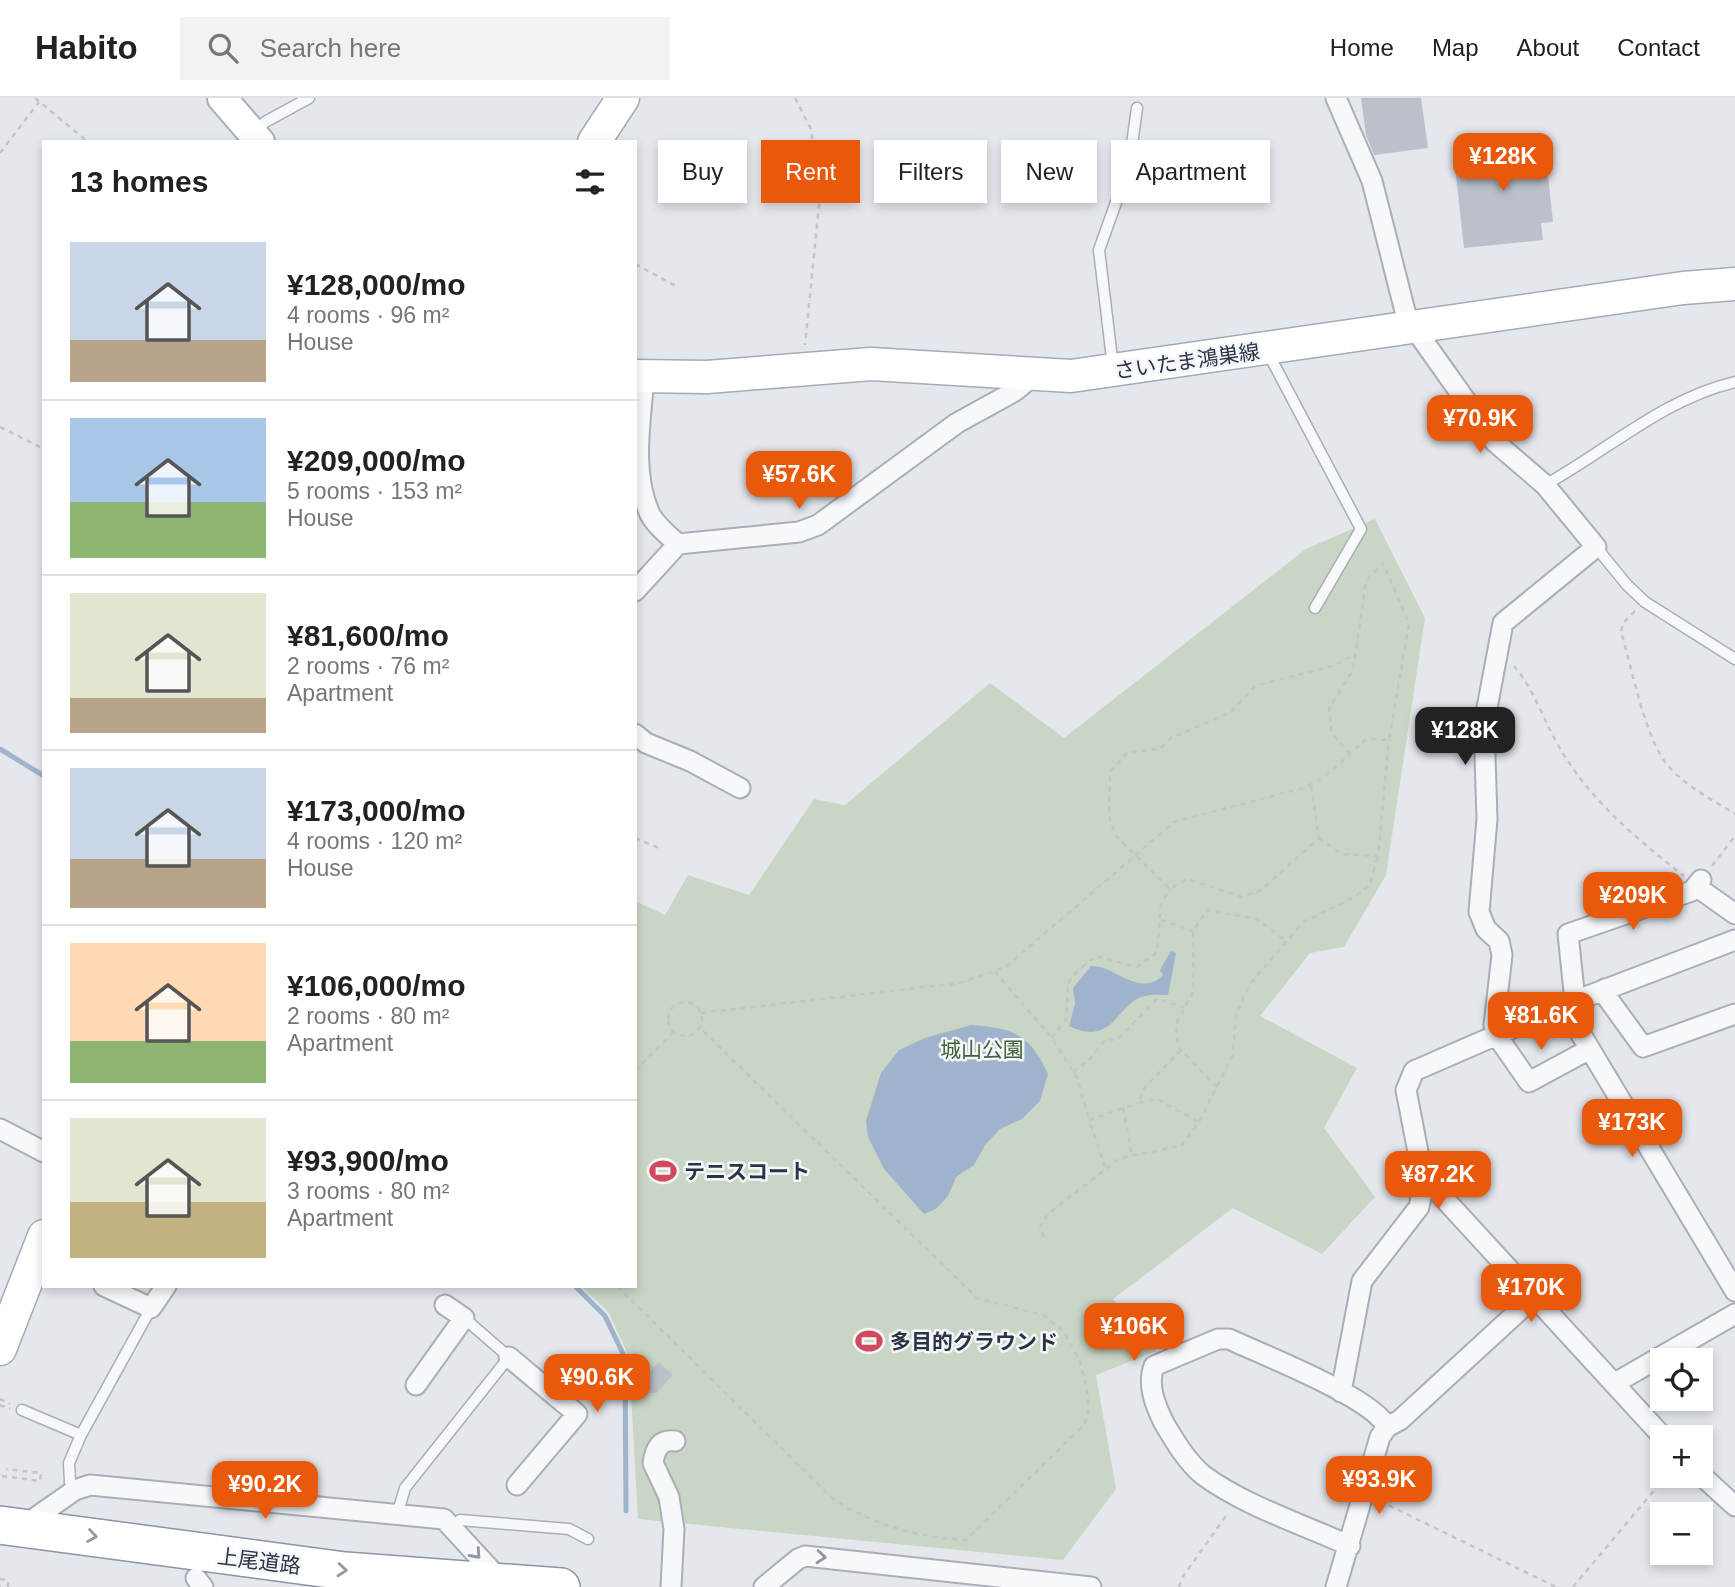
<!DOCTYPE html>
<meta charset="utf-8">
<style>
body{margin:0;font-family:Helvetica,"Noto Sans JP",sans-serif;background:#f2f2f2;color:#222;height:100vh;display:flex;flex-direction:column;font-size:26px;white-space:nowrap}
*{box-sizing:border-box;margin:0}
p{font-size:23px;color:#767676}
.icon{flex:none;width:38px;height:38px;fill:none;stroke:currentColor;stroke-width:2;stroke-linecap:round;stroke-linejoin:round}
.map{position:relative;flex:1;overflow:hidden}
.details{position:absolute;left:42px;top:42px;width:595px;height:1148px;display:flex;flex-direction:column;background:#fff;border-radius:0px;box-shadow:0 4px 10px #0003}
.details>*{flex:none}
.top-card{position:absolute;left:658px;top:42px;width:665px;height:63px;display:flex;gap:14px}
.tools{position:absolute;left:1650px;top:1250px;display:grid;gap:14px}
.tools a{display:grid;place-items:center;width:63px;height:63px;border-radius:0px;background:#fff;box-shadow:0 4px 10px #0003;font-size:35px}
.price{position:absolute;translate:-50% -60px;padding:0 16px;border-radius:14px;background:#ea580c;color:#fff;font-size:23px;line-height:46px;filter:drop-shadow(0 2px 4px #0008)}
.price::after{content:'';position:absolute;left:50%;top:42px;width:21px;height:16px;margin-left:-10px;background:inherit;clip-path:polygon(0 0,100% 0,50% 100%)}
.price.current{background:#222;color:#fff}
ul{padding:0;list-style:none}
li{display:flex;align-items:center;gap:21px;height:175px;padding:0 28px}
li+li{border-top:2px solid #e0e0e0}
li span{display:grid;place-items:center;flex:none;width:196px;height:140px;border-radius:0px;color:#555}
li>.icon{margin-inline-start:auto}
span .icon{width:84px;height:84px;fill:#fffc;stroke-width:1}
li b{font-size:30px}
h2{display:flex;justify-content:space-between;align-items:center;height:84px;padding:0 28px;font-size:30px}
.tag{padding:0 24px;border-radius:0px;background:#fff;box-shadow:0 4px 10px #0003;font-size:24px;line-height:63px}
.tag.current{background:#ea580c;color:#fff}
header{display:flex;align-items:center;gap:42px;box-sizing:border-box;height:98px;padding:0 35px;background:#fff;border-bottom:2px solid #e0e0e0}
header strong{font-size:33px}
nav{display:flex;gap:38px;margin-inline-start:auto;font-size:24px}
.search{width:490px;height:63px;background:#f2f2f2;display:flex;align-items:center;gap:18px;box-sizing:border-box;padding:0 24px;border-radius:0px;color:#767676;font-size:26px}
.map>svg:first-child{display:block}
</style>
<header>
<strong>Habito</strong>
<div class="search"><svg class="icon" aria-label="search" viewBox="0 0 24 24"><circle cx="10" cy="10" r="6"/><path d="M15 15l6 6"/></svg>Search here</div>
<nav><a>Home</a><a>Map</a><a>About</a><a>Contact</a></nav>
</header>
<div class="map">
<svg width="1735" height="1489" viewBox="0 0 1735 1489">
<rect width="100%" height="100%" fill="#e4e7ec"/>
<path fill="#c9d6c5" d="M1375 421 1425 520 1386 777 1344 849 1310 855 1260 918 1357 970 1324 1030 1375 1099 1322 1156 1233 1110 1113 1201 1156 1253 1096 1277 1116 1391 1063 1462 638 1421 629 1259 609 1215 581 1188H635V803L665 817 688 777 749 797 814 701 845 707 990 585 1064 640 1306 451Z"/>
<path fill="#9fb4cc" d="M1171 853 1176 855 1168 897C1161 897 1152 896 1145 898 1116 904 1115 950 1069 928L1075 906 1073 890 1091 868C1114 866 1139 901 1163 877L1160 872Z
M971 927C1013 930 1030 936 1048 976L1040 1003 1022 1021 1000 1031 985 1047 974 1067 956 1079 948 1098 936 1111 924 1116 884 1071 868 1039 866 1023 881 975 899 952 925 940Z"/>
<g fill="none" stroke-linecap="round" stroke-linejoin="round">
<path stroke="#9fb4cc" stroke-width="5" d="M0 651 44 678
M575 1188 605 1218 625 1260 626 1413"/>
</g>
<path fill="#bbc0ca" d="M1361 0H1421L1428 50 1374 57 1366 37Z
M1544 41 1553 124 1541 125 1543 142 1464 150 1453 51Z
M659 1264 673 1277 656 1295H640V1274H648Z"/>
<g fill="none" stroke-linecap="round" stroke-linejoin="round">
<defs>
<path id="lane" d="M254 35 265 24 309 0
M1268 255 1361 431 1315 510
M1113 269 1099 152 1129 68 1137 10
M1545 387C1608 352 1665 300 1735 284
M1596 449 1627 487 1645 504 1735 561
M22 1312 81 1337
M75 1392 70 1384 69 1365 81 1337 151 1210
M283 1404 289 1374
M397 1417 405 1390 509 1259 464 1220
M453 1430 460 1422 569 1431 588 1441"/>
<path id="street" d="M1336 0 1372 83 1409 229
M1417 228 1422 241 1495 344 1545 387 1596 449 1503 525 1484 626 1487 721 1479 814 1486 831 1499 843 1502 857 1494 927 1497 938 1529 984 1590 951
M644 278C641 323 631 371 649 414 654 426 668 437 678 446L799 434 818 427 957 325 1015 293 1033 278
M635 493 678 446
M635 636 646 645 690 663 740 690
M1697 789 1735 816
M1605 891 1606 898 1643 949 1735 916
M1575 903 1568 836 1692 793 1701 782
M1564 908 1735 1193
M0 1031 44 1054
M1424 1085 1438 1094 1663 1339
M104 1188 151 1210 166 1188
M509 1259 577 1316 517 1387
M1615 1285 1735 1216
M416 1287 464 1220 445 1207
M1341 1294 1362 1183 1419 1109 1424 1085 1406 992 1414 973 1575 903 1735 842
M1701 1377 1735 1408
M22 1429 75 1392 90 1387 444 1421 500 1482
M1350 1448C1304 1427 1243 1407 1203 1377 1187 1364 1174 1342 1164 1325 1155 1307 1147 1287 1154 1268L1218 1241H1229C1263 1257 1372 1299 1387 1329
M196 1480 203 1489
M671 1489 674 1431 669 1399 653 1365C655 1351 660 1341 675 1343
M764 1489 798 1461 805 1458 1091 1489
M1336 1489 1380 1339 1387 1329 1400 1322 1534 1199"/>
<path id="secondary" d="M222 0 260 44"/>
<path id="primary" d="M594 44 623 0
M635 278 707 279 871 266 1071 278 1683 190 1735 186
M0 1251 44 1138"/>
<path id="highway" d="M0 1427 345 1473 561 1489"/>
</defs>
<use href="#lane" stroke="#a9aeb7" stroke-width="13"/>
<use href="#street" stroke="#a9aeb7" stroke-width="23"/>
<use href="#secondary" stroke="#a9aeb7" stroke-width="32"/>
<use href="#primary" stroke="#a3abb8" stroke-width="35"/>
<use href="#highway" stroke="#8b94a3" stroke-width="40"/>
<path stroke="#c2c5cb" stroke-width="2.5" stroke-dasharray="5 5" stroke-linecap="butt" d="M35 0 88 44
M795 0 811 31 819 107 805 247
M0 55 39 4
M635 166 676 188
M0 329 44 351
M1635 513 1623 525 1621 534C1632 570 1644 635 1665 664 1683 687 1711 701 1735 716
M1514 568C1534 591 1545 626 1561 652 1591 703 1638 742 1684 778
M1311 688 1319 740 1261 792 1242 799 1187 781 1170 791 1115 737 1109 718 1110 674 1128 654 1160 651 1171 640 1231 614 1255 588 1336 567 1354 556
M635 740 659 750
M1319 740 1341 756 1378 758 1389 642
M1712 768 1735 738
M1161 822 1193 833
M995 874 1052 940 1077 980 1089 1022
M668 921a17 17 0 1 1 34 0a17 17 0 1 1-34 0Z
M701 915 960 885 994 873 1007 868 1174 724 1303 690C1328 680 1346 659 1366 641L1389 642 1409 526 1383 465 1366 483 1353 572 1329 611 1332 636 1350 656
M1052 940 1066 921C1070 881 1060 886 1096 858L1137 869 1157 854 1161 806 1170 791
M1181 952 1145 989 1138 1005 1157 1001 1199 1024
M635 973 673 934
M1073 974 1089 962 1106 941 1117 942 1157 901 1184 909
M1217 989 1178 949 1176 926 1193 894V833L1207 812 1257 821 1286 843
M1123 1010 1132 1057
M1105 1069 1089 1022 1138 1005
M1044 1139 1040 1129 1049 1115 1120 1060 1181 1048 1199 1024 1233 957 1236 916 1250 886 1303 824 1355 799 1370 786 1378 758
M617 1188 830 1398C867 1426 921 1440 966 1442L1084 1327 1088 1317V1298L1080 1263 1063 1233 1043 1217 977 1200 700 930
M0 1301 10 1306
M0 1307 10 1311
M2 1378 40 1383 41 1375 6 1371
M1380 1403 1556 1489
M0 1481 8 1482V1489
M0 1489H1
M1179 1489 1182 1480 1228 1415
M1573 1489 1667 1377"/>
<use href="#lane" stroke="#f7f8fa" stroke-width="10"/>
<use href="#street" stroke="#f7f8fa" stroke-width="19"/>
<use href="#secondary" stroke="#fff" stroke-width="28"/>
<use href="#primary" stroke="#fff" stroke-width="32"/>
<use href="#highway" stroke="#fff" stroke-width="37"/>
</g>
<defs><path id="oneway-chevron" d="M-2-3.5L2.5 0L-2 3.5" fill="none" stroke-width="1.6" stroke-linecap="round" stroke-linejoin="round" transform="scale(1.75)"/></defs>
<g stroke="#959aa2">
<use href="#oneway-chevron" transform="translate(92 1438) rotate(9)"/>
<use href="#oneway-chevron" transform="translate(342 1472) rotate(5)"/>
</g>
<g stroke="#9196a0">
<use href="#oneway-chevron" transform="translate(476 1456) rotate(48)"/>
<use href="#oneway-chevron" transform="translate(821 1459) rotate(5)"/>
</g>
<defs>
<symbol id="stadium-bare" viewBox="-9 -9 18 18"><path d="M0-5a6.5 5 0 1 0 0 10a6.5 5 0 1 0 0-10ZM-3.5-1.8h7v3.6h-7Z" fill="#d1495b" stroke="#f4f6f9" stroke-width="2.5" paint-order="stroke"/></symbol>
</defs>
<g fill-rule="evenodd">
<use href="#stadium-bare" x="644" y="1054" width="38" height="38"/>
<use href="#stadium-bare" x="850" y="1224" width="38" height="38"/>
</g>
<g text-anchor="middle" dominant-baseline="central" stroke-width="5" stroke-linejoin="round" paint-order="stroke">
<g font-size="21" fill="#2b3445" stroke="#f4f6f9">
<text transform="translate(1187 263) rotate(-8)">さいたま鴻巣線</text>
<text transform="translate(259 1463) rotate(7)">上尾道路</text>
</g>
<g font-size="21" fill="#3f6138" stroke="#f4f6f9">
<text x="982" y="951">城山公園</text>
</g>
<g font-size="21" font-weight="bold" fill="#2b3445" stroke="#f4f6f9" text-anchor="start">
<text x="684" y="1073">テニスコート</text>
<text x="890" y="1243">多目的グラウンド</text>
</g>
</g>
</svg>
<div class="tools">
<a><svg class="icon" aria-label="locate" viewBox="0 0 24 24"><circle cx="12" cy="12" r="6"/><path d="M12 2v4M12 18v4M2 12h4M18 12h4"/></svg></a>
<a>+</a>
<a>−</a>
</div>
<b class="price" style="left:1503px;top:95px">¥128K</b>
<b class="price" style="left:1480px;top:357px">¥70.9K</b>
<b class="price" style="left:799px;top:413px">¥57.6K</b>
<b class="price current" style="left:1465px;top:669px">¥128K</b>
<b class="price" style="left:1633px;top:834px">¥209K</b>
<b class="price" style="left:1541px;top:954px">¥81.6K</b>
<b class="price" style="left:1632px;top:1061px">¥173K</b>
<b class="price" style="left:1438px;top:1113px">¥87.2K</b>
<b class="price" style="left:1531px;top:1226px">¥170K</b>
<b class="price" style="left:1134px;top:1265px">¥106K</b>
<b class="price" style="left:597px;top:1316px">¥90.6K</b>
<b class="price" style="left:1379px;top:1418px">¥93.9K</b>
<b class="price" style="left:265px;top:1423px">¥90.2K</b>
<div class="top-card">
<a class="tag">Buy</a>
<a class="tag current">Rent</a>
<a class="tag">Filters</a>
<a class="tag">New</a>
<a class="tag">Apartment</a>
</div>
<section class="details">
<h2>13 homes<svg class="icon" aria-label="filters" viewBox="0 0 24 24"><path d="M4 7h16M4 17h16"/><circle cx="9" cy="7" r="2"/><circle cx="15" cy="17" r="2"/></svg></h2>
<ul>
<li><span style="background:linear-gradient(#c9d6e8 70%,#b9a48a 0)"><svg class="icon" aria-label="home" viewBox="0 0 24 24"><path d="M3 11l9-7 9 7M6 9v11h12V9"/></svg></span><div><b>¥128,000/mo</b><p>4 rooms · 96 m²</p><p>House</p></div></li>
<li><span style="background:linear-gradient(#a9c7e8 60%,#8fb573 0)"><svg class="icon" aria-label="home" viewBox="0 0 24 24"><path d="M3 11l9-7 9 7M6 9v11h12V9"/></svg></span><div><b>¥209,000/mo</b><p>5 rooms · 153 m²</p><p>House</p></div></li>
<li><span style="background:linear-gradient(#dfe7d0 75%,#b9a48a 0)"><svg class="icon" aria-label="home" viewBox="0 0 24 24"><path d="M3 11l9-7 9 7M6 9v11h12V9"/></svg></span><div><b>¥81,600/mo</b><p>2 rooms · 76 m²</p><p>Apartment</p></div></li>
<li><span style="background:linear-gradient(#c9d6e8 65%,#b9a48a 0)"><svg class="icon" aria-label="home" viewBox="0 0 24 24"><path d="M3 11l9-7 9 7M6 9v11h12V9"/></svg></span><div><b>¥173,000/mo</b><p>4 rooms · 120 m²</p><p>House</p></div></li>
<li><span style="background:linear-gradient(#ffd9b3 70%,#8fb573 0)"><svg class="icon" aria-label="home" viewBox="0 0 24 24"><path d="M3 11l9-7 9 7M6 9v11h12V9"/></svg></span><div><b>¥106,000/mo</b><p>2 rooms · 80 m²</p><p>Apartment</p></div></li>
<li><span style="background:linear-gradient(#dfe7d0 60%,#c2b280 0)"><svg class="icon" aria-label="home" viewBox="0 0 24 24"><path d="M3 11l9-7 9 7M6 9v11h12V9"/></svg></span><div><b>¥93,900/mo</b><p>3 rooms · 80 m²</p><p>Apartment</p></div></li>
</ul>
</section>
</div>
